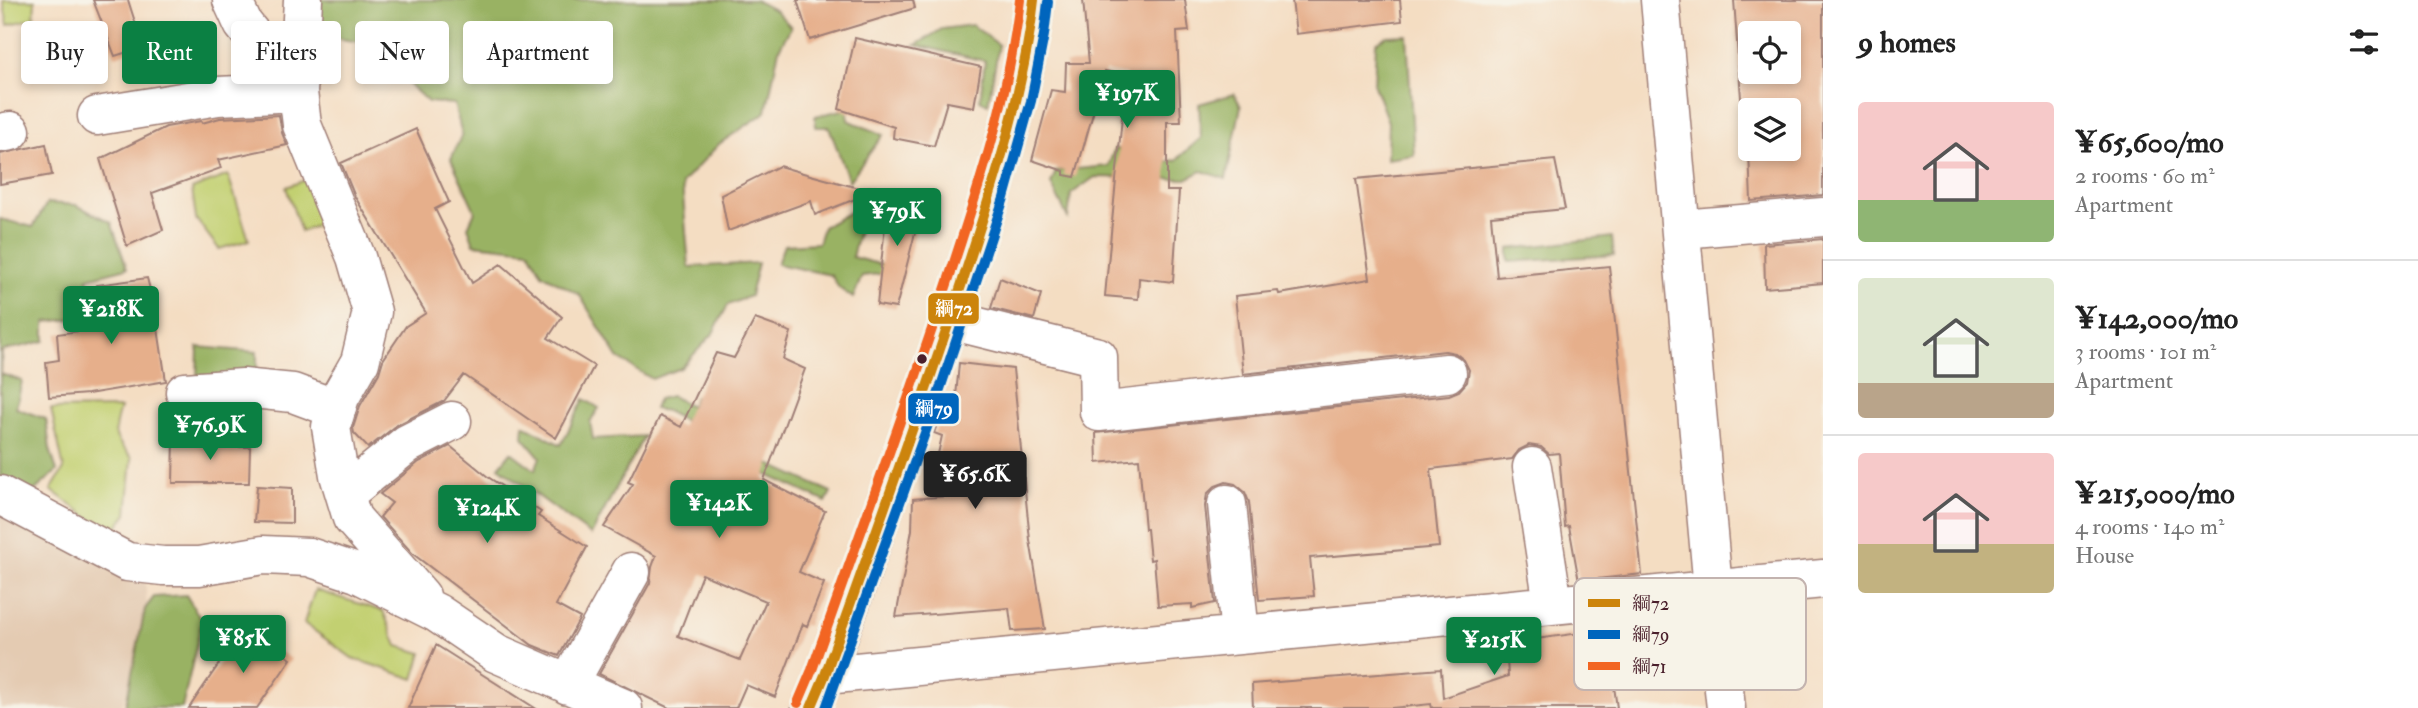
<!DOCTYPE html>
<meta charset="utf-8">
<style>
body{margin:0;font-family:"IM FELL Double Pica","Noto Serif JP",serif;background:#f6f6f6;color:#222;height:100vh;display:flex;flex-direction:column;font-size:26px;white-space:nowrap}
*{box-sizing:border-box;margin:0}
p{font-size:23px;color:#767676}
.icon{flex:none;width:38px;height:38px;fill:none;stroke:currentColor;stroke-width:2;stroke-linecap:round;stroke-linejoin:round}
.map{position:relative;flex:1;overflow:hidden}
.panel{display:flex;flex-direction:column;background:#fff;width:595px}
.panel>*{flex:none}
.banner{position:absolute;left:21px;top:21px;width:665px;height:63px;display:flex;gap:14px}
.controls{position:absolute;left:1738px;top:21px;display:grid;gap:14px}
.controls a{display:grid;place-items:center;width:63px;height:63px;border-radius:7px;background:#fff;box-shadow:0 4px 10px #0003;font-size:35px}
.price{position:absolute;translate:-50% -60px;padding:0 16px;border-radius:7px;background:#0b8043;color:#fff;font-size:23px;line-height:46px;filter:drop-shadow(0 2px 4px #0008)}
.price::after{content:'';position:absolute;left:50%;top:42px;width:21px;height:16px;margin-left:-10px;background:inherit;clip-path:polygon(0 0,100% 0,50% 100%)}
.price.active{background:#222;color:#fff}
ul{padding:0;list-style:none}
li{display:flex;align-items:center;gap:21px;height:175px;padding:0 35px}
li+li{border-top:2px solid #e0e0e0}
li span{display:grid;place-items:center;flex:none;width:196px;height:140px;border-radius:7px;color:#555}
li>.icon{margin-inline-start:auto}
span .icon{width:84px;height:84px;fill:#fffc;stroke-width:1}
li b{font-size:30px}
h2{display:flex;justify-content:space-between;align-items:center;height:84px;padding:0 35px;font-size:30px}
.tag{padding:0 24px;border-radius:7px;background:#fff;box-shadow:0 4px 10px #0003;font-size:24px;line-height:63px}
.tag.active{background:#0b8043;color:#fff}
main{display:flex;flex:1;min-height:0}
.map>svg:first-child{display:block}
</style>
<main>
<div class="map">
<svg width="1823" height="708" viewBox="0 0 1823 708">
<rect width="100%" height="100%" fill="#f7f3e8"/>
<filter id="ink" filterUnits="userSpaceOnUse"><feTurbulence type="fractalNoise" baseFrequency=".0143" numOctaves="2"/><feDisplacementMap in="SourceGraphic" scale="14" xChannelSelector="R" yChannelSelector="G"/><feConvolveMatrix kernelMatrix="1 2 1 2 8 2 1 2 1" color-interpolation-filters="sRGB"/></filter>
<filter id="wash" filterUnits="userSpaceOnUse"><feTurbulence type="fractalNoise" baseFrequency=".00686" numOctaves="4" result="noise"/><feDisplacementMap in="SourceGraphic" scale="28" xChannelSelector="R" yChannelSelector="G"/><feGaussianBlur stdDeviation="1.57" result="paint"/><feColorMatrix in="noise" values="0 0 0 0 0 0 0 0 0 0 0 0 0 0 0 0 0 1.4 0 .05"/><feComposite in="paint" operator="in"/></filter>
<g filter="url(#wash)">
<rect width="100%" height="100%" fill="#f4ddc2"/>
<path fill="#e4cbb2" d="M0 505 145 577 148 622 121 708H0Z"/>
<path fill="#c2d071" stroke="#86784e" stroke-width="2" d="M3 0H35L34 18 8 25Z
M228 175 249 240 219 249 196 219 192 189Z
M308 179 327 221 301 232 286 187Z
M120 408C111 436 114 437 132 458L127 514 111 534 51 490 64 469 51 409Z
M315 590 383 611 397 646 422 653 414 679 352 658 304 623Z"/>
<path fill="#99b263" stroke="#726847" stroke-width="2" d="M317 0H755L776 11 791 27 779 49 766 112 719 144 682 183 689 267 758 263 750 296 728 305 712 335 681 368 652 379 618 358 579 294 542 274 529 250 474 244 468 227 475 211 451 159 462 134 454 104 428 102 399 75 388 47 318 35Z
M972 25 999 45 988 104 980 100 985 61 916 45 942 29Z
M1407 35 1414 155 1387 159 1388 122 1374 85 1376 43 1387 36Z
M1234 94 1241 106 1226 179 1202 171 1186 179 1095 177 1071 194 1068 218 1051 184 1056 171 1108 166 1115 148 1134 155 1141 166 1176 160 1201 138 1199 104Z
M847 109 848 120 883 135 849 181 829 127H816L815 116Z
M861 188 870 189 852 257 905 271 862 276 853 298 839 288 831 275 777 264 784 245 818 243 823 227 854 210Z
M47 203 76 205 111 222 127 268 88 278 92 317 45 322V341L2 351 1 374 22 381 16 408 46 419 50 449 57 471 33 492 0 476V219L33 227Z
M1612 237 1614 255 1509 262V249Z
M198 347 257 352V374L197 378Z
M671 396 691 406 695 397 719 409 714 439 831 492 826 502 746 465 715 464 701 505 708 519 682 508 704 431 666 411 654 409 658 399Z
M584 399 599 408 590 422 593 439 644 436 591 535 499 467 511 452 535 470 540 457 523 437 524 425 561 445Z
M186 595 202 621 182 708H125L145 609 154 597Z"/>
<g id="blocks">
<path fill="#e6af8b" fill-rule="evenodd" d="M93 0H128L143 47 115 56Z
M797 0H913L915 8 810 40Z
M1083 0H1185L1189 31 1177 32 1181 122H1167V191H1179L1173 282 1139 278 1138 299 1105 296 1126 75 1105 71 1075 177 1064 175V171L1032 160 1051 90 1065 92 1066 63H1089Z
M1292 0H1400L1402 21 1296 34Z
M1734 0H1823V195L1751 201 1748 126H1743ZM1750 33H1788V72H1750ZM1750 110H1788V149H1750Z
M855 38 981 67 974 107 947 102 934 146 893 138 894 127 839 109Z
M279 115 282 133 287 145 218 160 221 168 152 193 163 230 127 246 100 159 166 127 201 121 202 123 220 118Z
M416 129 449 202 435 209 472 283 501 264 562 317 548 338 594 366 556 438 464 375 444 401 397 425 368 448 354 433 353 428 360 406 379 373 383 360 406 326 426 313 355 197 341 163Z
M46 144 52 175 0 184V154Z
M1555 160 1565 209 1491 216 1497 277 1609 266 1642 574 1579 581 1569 526 1565 527 1559 453 1549 454 1541 447 1529 445 1519 450 1512 459 1431 469 1439 547 1310 558 1314 596 1259 600 1249 502 1245 492 1235 484 1226 482 1215 486 1207 494 1205 506 1215 603 1192 608V604L1158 606 1154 559 1150 560 1147 529H1145L1139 459 1097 463 1096 433 1449 395 1459 391 1467 382 1469 370 1464 360 1455 353 1445 351 1243 374 1235 296 1278 291 1279 294 1370 279 1356 179Z
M779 166 803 173 873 192 815 215 811 201 728 231 721 195Z
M888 196 922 205 896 308 877 305Z
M1823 239V283L1765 288 1764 244Z
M147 278 155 309 166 381 88 394 49 397 46 362 59 360 57 334 102 328 97 285Z
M1000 278 1041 294 1034 319 991 308Z
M755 319 791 332 783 359 805 369 764 480 825 511 799 572 824 583 807 626 803 624 775 697 746 685 736 708H669L599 674 650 583 652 567 656 556 604 527 633 484 628 482 660 416 681 427 716 353 734 358ZM702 574 766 601 740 660 678 636Z
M959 363 1013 369 1030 540 1045 629 1012 631 1009 608 896 617 912 530 913 499 948 496 936 463 942 436 934 433 948 394 956 397Z
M221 437V447H250L249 483H173L174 438Z
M450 446 488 477 541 512 538 516 587 547 556 605 580 618 559 656 532 645 413 554 380 517 392 503 380 494 419 462Z
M257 486 292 488V523L254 522Z
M1647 618 1655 675 1613 679 1617 708H1432L1431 704 1392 708H1253L1252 684 1441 669 1443 698 1508 676 1506 643 1588 632 1586 624Z
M244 627 291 659 257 708H189Z
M436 645 535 708H408Z"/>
</g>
</g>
<g filter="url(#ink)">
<use href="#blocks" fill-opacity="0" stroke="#9f7e76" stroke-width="2"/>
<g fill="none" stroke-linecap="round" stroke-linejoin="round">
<defs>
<path id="minor" d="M232 0 243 24 298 92
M303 0 298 92 302 125 356 257 372 312 360 362 340 397 331 427 339 475 352 518 421 596
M1660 0 1713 589 1726 708
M97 116 218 96 298 92
M0 133 11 131
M1682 229 1823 217
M950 320 1098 357 1099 412 1447 373
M185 392 243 388 293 393 336 409
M1532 467 1553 604
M345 494 407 444 452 421
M0 495 127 562 163 566H199L263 555 309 557 357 573 437 613 496 653 623 708
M1227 504 1240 635
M825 675 1823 579
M568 685 631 572
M811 708 825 675C874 536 925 398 970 258 997 173 1027 89 1034 0"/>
</defs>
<use href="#minor" stroke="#9f7e76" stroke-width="41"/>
<use href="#minor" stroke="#fff" stroke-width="38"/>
<defs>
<path id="bus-1" d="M811 708 825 675C871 545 919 415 962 283 992 190 1023 98 1034 0"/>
<path id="bus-2" d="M826 708 930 419 1004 198 1031 101 1044 35 1048 2"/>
<path id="bus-3" d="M798 703 812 670C858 539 906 409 949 278 979 187 1009 96 1020 0"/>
</defs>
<use href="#bus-1" stroke="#f7f3e8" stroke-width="16"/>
<use href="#bus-2" stroke="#f7f3e8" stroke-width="16"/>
<use href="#bus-3" stroke="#f7f3e8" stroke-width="16"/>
<use href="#bus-1" stroke="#cc840b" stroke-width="10"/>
<use href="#bus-2" stroke="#0065bd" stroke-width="10"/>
<use href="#bus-3" stroke="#f26522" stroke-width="10"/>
</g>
</g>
<circle fill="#4a1f2b" stroke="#f7f3e8" stroke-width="2.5" cx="922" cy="359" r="6"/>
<rect x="1574" y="578" width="232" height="112" rx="10" fill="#f7f3e8" stroke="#c3b3af" stroke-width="2"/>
<rect x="1588" y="599" width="32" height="8" fill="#cc840b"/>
<rect x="1588" y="630" width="32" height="9" fill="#0065bd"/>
<rect x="1588" y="662" width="32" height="8" fill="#f26522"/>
<g font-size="19" fill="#4a1f2b">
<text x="1632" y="610">綱72</text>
<text x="1632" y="641">綱79</text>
<text x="1632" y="673">綱71</text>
</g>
<g stroke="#f7f3e8" stroke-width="2.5">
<rect x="927" y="292" width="53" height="33" rx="7" fill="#cc840b"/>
<rect x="907" y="392" width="53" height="33" rx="7" fill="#0065bd"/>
</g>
<g font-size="19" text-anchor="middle" font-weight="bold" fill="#fff">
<text x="954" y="315">綱72</text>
<text x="934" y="415">綱79</text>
</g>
</svg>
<div class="controls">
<a><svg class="icon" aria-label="locate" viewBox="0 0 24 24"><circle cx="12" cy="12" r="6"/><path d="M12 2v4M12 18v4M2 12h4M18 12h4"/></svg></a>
<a><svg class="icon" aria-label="layers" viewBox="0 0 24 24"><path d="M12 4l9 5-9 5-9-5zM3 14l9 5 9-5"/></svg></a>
</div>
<b class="price" style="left:1127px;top:130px">¥197K</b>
<b class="price" style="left:897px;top:248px">¥79K</b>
<b class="price" style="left:111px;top:346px">¥218K</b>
<b class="price" style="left:210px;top:462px">¥76.9K</b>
<b class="price active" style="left:975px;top:511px">¥65.6K</b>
<b class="price" style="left:719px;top:540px">¥142K</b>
<b class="price" style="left:487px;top:545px">¥124K</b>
<b class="price" style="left:243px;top:675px">¥85K</b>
<b class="price" style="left:1494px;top:677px">¥215K</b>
<div class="banner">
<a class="tag">Buy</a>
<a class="tag active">Rent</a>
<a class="tag">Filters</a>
<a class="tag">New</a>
<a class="tag">Apartment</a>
</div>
</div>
<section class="panel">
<h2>9 homes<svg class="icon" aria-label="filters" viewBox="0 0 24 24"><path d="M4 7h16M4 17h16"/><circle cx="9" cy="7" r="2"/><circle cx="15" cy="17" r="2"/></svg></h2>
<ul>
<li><span style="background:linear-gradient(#f6c9c9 70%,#8fb573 0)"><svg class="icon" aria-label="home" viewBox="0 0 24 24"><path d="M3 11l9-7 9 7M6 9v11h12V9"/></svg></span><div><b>¥65,600/mo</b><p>2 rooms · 60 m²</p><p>Apartment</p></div></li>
<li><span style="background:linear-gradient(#dfe7d0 75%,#b9a48a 0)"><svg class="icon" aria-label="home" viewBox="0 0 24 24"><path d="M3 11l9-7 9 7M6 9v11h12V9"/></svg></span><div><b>¥142,000/mo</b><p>3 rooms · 101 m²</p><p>Apartment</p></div></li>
<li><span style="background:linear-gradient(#f6c9c9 65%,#c2b280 0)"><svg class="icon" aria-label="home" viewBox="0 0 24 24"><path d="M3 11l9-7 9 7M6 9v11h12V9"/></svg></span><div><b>¥215,000/mo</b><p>4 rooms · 140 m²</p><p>House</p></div></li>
</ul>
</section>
</main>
